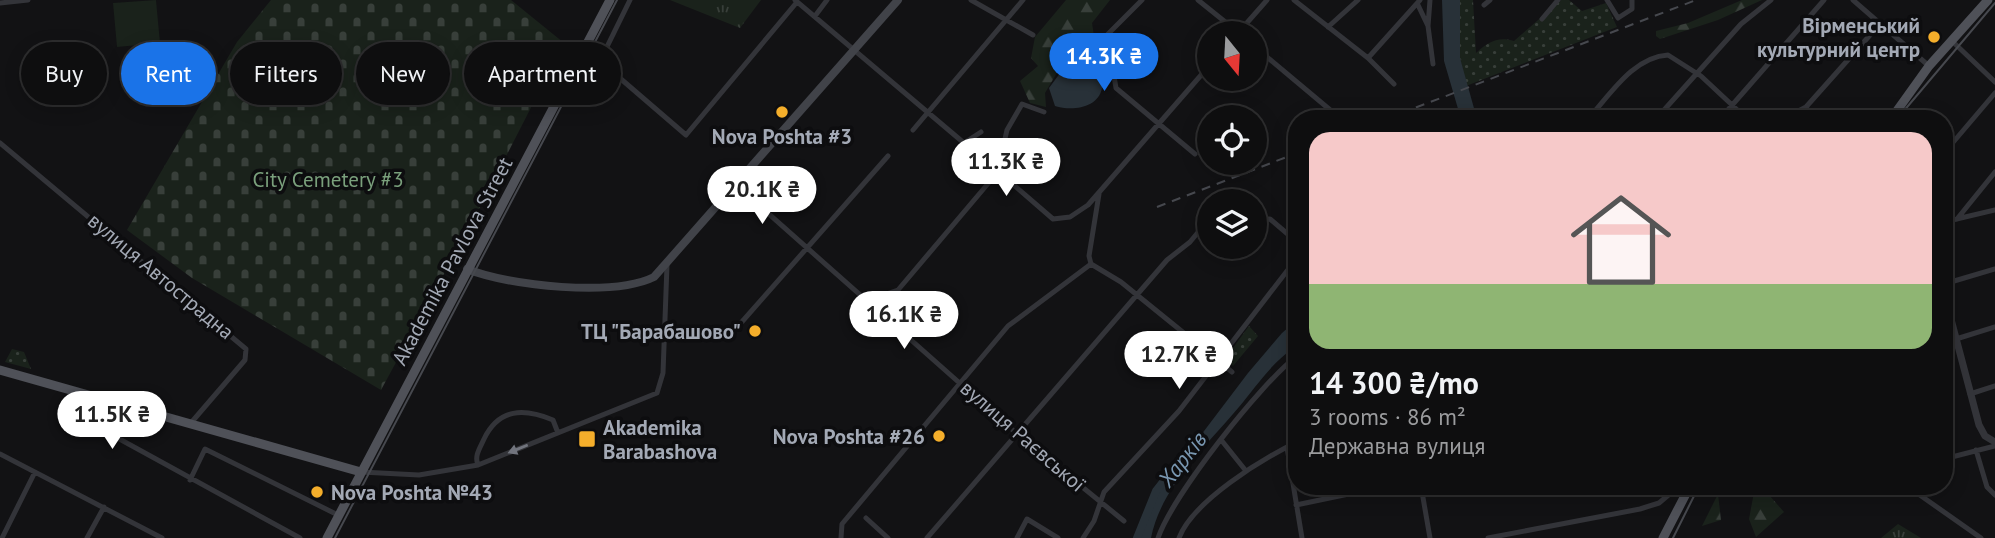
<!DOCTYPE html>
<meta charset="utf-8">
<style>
body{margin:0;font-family:"PT Sans",sans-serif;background:#1c1c1d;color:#f1f3f6;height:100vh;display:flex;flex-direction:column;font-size:26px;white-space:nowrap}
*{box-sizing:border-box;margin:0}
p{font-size:23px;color:#9b9c9e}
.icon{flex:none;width:38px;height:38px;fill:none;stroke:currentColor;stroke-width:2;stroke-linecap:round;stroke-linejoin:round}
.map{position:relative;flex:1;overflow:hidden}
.details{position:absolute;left:1288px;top:110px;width:665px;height:385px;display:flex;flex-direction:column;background:#0e0e0f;border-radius:28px;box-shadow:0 4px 18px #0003,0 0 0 2px #2e2e2f}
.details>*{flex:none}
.banner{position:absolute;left:21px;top:42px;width:665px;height:63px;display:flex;gap:14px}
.needle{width:46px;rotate:162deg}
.tools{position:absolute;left:1197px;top:21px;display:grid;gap:14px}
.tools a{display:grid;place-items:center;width:70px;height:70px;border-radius:50%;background:#0e0e0f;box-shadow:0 4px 18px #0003,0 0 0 2px #2e2e2f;font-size:35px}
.price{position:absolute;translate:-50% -60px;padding:0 16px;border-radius:24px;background:#fff;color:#222;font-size:23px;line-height:46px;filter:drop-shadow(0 2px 4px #0008)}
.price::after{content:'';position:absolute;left:50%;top:42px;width:21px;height:16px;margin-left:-10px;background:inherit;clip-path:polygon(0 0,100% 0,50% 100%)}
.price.active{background:#1a73e8;color:#fff}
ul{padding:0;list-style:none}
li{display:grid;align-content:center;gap:14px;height:371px;padding:0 21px}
li span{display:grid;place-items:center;height:217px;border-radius:21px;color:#555}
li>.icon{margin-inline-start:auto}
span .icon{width:126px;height:126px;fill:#fffc;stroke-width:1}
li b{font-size:30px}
.tag{padding:0 24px;border-radius:32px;background:#0e0e0f;box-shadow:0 4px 18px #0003,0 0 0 2px #2e2e2f;font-size:24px;line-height:63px}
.tag.active{background:#1a73e8;color:#fff}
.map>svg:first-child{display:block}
</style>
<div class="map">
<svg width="1995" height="538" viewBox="0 0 1995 538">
<defs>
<pattern id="grass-dots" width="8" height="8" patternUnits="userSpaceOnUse" patternTransform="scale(1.75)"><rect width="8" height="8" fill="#1a221b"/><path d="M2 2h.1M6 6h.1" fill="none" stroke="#383f3a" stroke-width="1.8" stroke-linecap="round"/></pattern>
<pattern id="forest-firs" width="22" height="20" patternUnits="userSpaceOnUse" patternTransform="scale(1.75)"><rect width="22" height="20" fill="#1a221b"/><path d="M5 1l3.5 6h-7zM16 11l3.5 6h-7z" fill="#383f3a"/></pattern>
<pattern id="cemetery-stones" width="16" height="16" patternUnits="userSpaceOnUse" patternTransform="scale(1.75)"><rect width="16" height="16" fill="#1a221b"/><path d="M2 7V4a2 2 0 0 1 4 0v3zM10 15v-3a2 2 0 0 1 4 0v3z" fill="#383f3a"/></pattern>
<pattern id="park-tufts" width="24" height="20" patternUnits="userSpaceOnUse" patternTransform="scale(1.75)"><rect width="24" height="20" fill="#1a221b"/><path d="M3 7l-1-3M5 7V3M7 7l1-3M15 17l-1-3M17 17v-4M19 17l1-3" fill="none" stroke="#383f3a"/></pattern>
</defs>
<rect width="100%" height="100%" fill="#121214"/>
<path fill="url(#grass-dots)" d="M1460 0H1473L1476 53C1488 42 1498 36 1514 41L1561 0H1569L1582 11 1606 3 1617 27 1466 86 1460 58Z
M1249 326 1258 336 1233 366 1225 359Z
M12 349 24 352 31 369 5 362Z"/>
<path fill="url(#forest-firs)" d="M1066 0H1110L1092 23 1095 43 1068 54 1045 93 1046 107 1030 103 1020 81 1038 66 1031 58 1035 37Z
M1742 0H1762L1718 20 1660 39 1656 36V31L1688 23Z
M1755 487H1762L1784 512 1756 537 1749 519Z
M1718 494 1721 520 1702 526Z"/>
<path fill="url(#cemetery-stones)" d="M271 0H511L564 43 478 211 381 390 192 278 127 230 237 42Z"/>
<path fill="url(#park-tufts)" d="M670 0H761L740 28Z
M1898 524 1921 538H1881Z"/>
<path fill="#1a221b" d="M156 0 160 43 117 47 113 3Z"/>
<path fill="#283138" d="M1442 0H1460V58L1477 119H1461L1444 61Z
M1090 48 1100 54C1101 64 1104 78 1102 88 1098 109 1071 111 1055 106L1049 88 1072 57Z
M1297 320 1294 348C1273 361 1255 388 1239 407 1207 445 1161 487 1151 538H1139L1154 497 1248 373 1282 333Z"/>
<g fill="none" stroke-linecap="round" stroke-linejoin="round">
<path stroke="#283138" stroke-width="8" d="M1137 538 1156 491 1196 440"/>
<path stroke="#333439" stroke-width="5" d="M630 0 600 61 686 135 797 2
M795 0 964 143 981 132
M971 0 1033 35
M1142 0 1107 35 1116 88 1195 154
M1198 0 1239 33
M1294 0 1368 58 1394 84
M1430 0 1428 26 1433 64
M1607 0 1618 18 1632 9V0
M1853 0 1929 66
M0 3 28 0
M1418 5 1428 26
M1484 5 1490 0
M815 16 827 0
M1542 19 1558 0
M1328 27 1358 0
M1238 33 1267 0
M1952 41 1995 82
M1255 47 1341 119
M1368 58 1420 0
M1806 107 1813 119
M1588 119C1610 95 1633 57 1668 55L1701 76 1747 119
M1656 119 1741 24 1771 0
M1720 119 1824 0
M1783 119 1806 107 1879 25
M913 130 1023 0
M0 143 246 349 245 360 190 424
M1944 153 1995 93
M979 155 1053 219 1070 217 1088 205 1209 66
M735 184 1016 433 1124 521
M1957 219 1995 172
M1255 220 1270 219 1297 242
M1944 222 1995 210
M1091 264 1121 282 1232 372
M1091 264 1089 256 1099 194
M1944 284 1995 269
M866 301 898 290 997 173 1007 130 1022 104 1044 112
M740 324 888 156
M1956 339 1995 327
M1970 394 1995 386
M91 397 83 419 300 538
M1222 441 1246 471
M1287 447 1302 538
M1976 450 1987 487 1995 495
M0 454 162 538
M1944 459 1995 446
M478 465C474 456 480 448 484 439 499 408 524 408 553 420L558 433
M361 472 419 475 478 465 657 393 663 373 667 265
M190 480 205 449 338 515
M1421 486 1430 538
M1586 486H1588
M1659 486 1672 492
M1907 486 1981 538
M1296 505 1387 486
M866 518 888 538
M2 538 35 472
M87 538 104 507
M841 538 842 524 1008 326 1091 264
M927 538 1167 260 1190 242 1209 219
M1017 538 1027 519 1058 538
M1083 538 1094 521 1104 492 1179 411 1297 258
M1158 538C1173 495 1260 384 1297 356
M1179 538C1193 501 1262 459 1297 442
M1488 538 1640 509 1659 503 1672 492 1685 495"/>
<path stroke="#333439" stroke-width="7" d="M1944 293 1979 425 1985 436 1995 442"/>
<path stroke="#414349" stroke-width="8" d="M467 269C509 286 614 297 654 277L898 0"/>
<path stroke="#4f5158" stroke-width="9" d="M1891 119 1929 66 1988 0
M0 370 361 472
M327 538 610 0
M1663 538 1690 486"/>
<path stroke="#46484e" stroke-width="2" d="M1897 119 1995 3
M335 538 617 0
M1673 538 1699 486"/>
<path stroke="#46484e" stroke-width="2" stroke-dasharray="9 7" stroke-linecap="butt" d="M1386 119 1696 0
M1157 207 1297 153"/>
</g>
<defs><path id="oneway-solid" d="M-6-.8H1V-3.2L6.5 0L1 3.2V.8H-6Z" transform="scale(1.75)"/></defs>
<use fill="#71747d" href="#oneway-solid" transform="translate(518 449) rotate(158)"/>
<g fill="#f4ae2b" stroke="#0d0d0f" stroke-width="2.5">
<circle cx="1934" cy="37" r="7"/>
<circle cx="782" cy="112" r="7"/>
<circle cx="755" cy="331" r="7"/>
<circle cx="939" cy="436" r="7"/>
<rect x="578" y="430" width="18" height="18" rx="3.5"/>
<circle cx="317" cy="492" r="7"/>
</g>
<g text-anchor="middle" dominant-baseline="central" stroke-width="7" stroke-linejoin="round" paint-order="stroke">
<g font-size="21" font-weight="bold" fill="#a3a9b5" stroke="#0d0d0f" text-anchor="end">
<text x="1920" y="25">Вірменський<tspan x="1920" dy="24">культурний центр</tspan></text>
<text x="782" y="136" text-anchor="middle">Nova Poshta #3</text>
<text x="741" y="331">ТЦ "Барабашово"</text>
<text x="603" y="427" text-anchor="start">Akademіka<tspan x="603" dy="24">Barabashova</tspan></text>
<text x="925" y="436">Nova Poshta #26</text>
<text x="331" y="492" text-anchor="start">Nova Poshta №43</text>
</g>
<g font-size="21" fill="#7aa07c" stroke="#0d0d0f">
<text x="328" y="179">City Cemetery #3</text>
</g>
<g font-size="21" fill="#a3a9b5" stroke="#0d0d0f">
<text transform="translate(452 261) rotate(-62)">Akademika Pavlova Street</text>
<text transform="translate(161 276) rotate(40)">вулиця Автострадна</text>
<text transform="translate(1023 436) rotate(41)">вулиця Раєвської</text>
</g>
<g font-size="23" font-style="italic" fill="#7997b1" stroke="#0d0d0f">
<text transform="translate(1182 459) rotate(-52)">Харків</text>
</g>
</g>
</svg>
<div class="tools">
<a><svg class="needle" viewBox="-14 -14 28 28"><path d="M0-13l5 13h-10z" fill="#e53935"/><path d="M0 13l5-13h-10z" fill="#9b9c9e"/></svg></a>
<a><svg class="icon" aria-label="locate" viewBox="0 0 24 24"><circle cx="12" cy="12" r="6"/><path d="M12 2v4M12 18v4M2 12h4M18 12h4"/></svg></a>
<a><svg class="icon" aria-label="layers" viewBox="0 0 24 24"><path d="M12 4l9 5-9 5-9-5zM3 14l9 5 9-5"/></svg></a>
</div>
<b class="price active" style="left:1104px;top:93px">14.3K ₴</b>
<b class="price" style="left:1006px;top:198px">11.3K ₴</b>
<b class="price" style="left:762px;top:226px">20.1K ₴</b>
<b class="price" style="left:904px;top:351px">16.1K ₴</b>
<b class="price" style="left:1179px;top:391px">12.7K ₴</b>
<b class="price" style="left:112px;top:451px">11.5K ₴</b>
<div class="banner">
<a class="tag">Buy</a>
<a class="tag active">Rent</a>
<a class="tag">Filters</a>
<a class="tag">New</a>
<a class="tag">Apartment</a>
</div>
<section class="details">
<ul>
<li><span style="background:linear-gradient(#f6c9c9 70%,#8fb573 0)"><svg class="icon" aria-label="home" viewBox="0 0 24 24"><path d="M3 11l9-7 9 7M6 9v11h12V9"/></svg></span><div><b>14 300 ₴/mo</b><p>3 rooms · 86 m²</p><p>Державна вулиця</p></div></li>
</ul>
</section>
</div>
